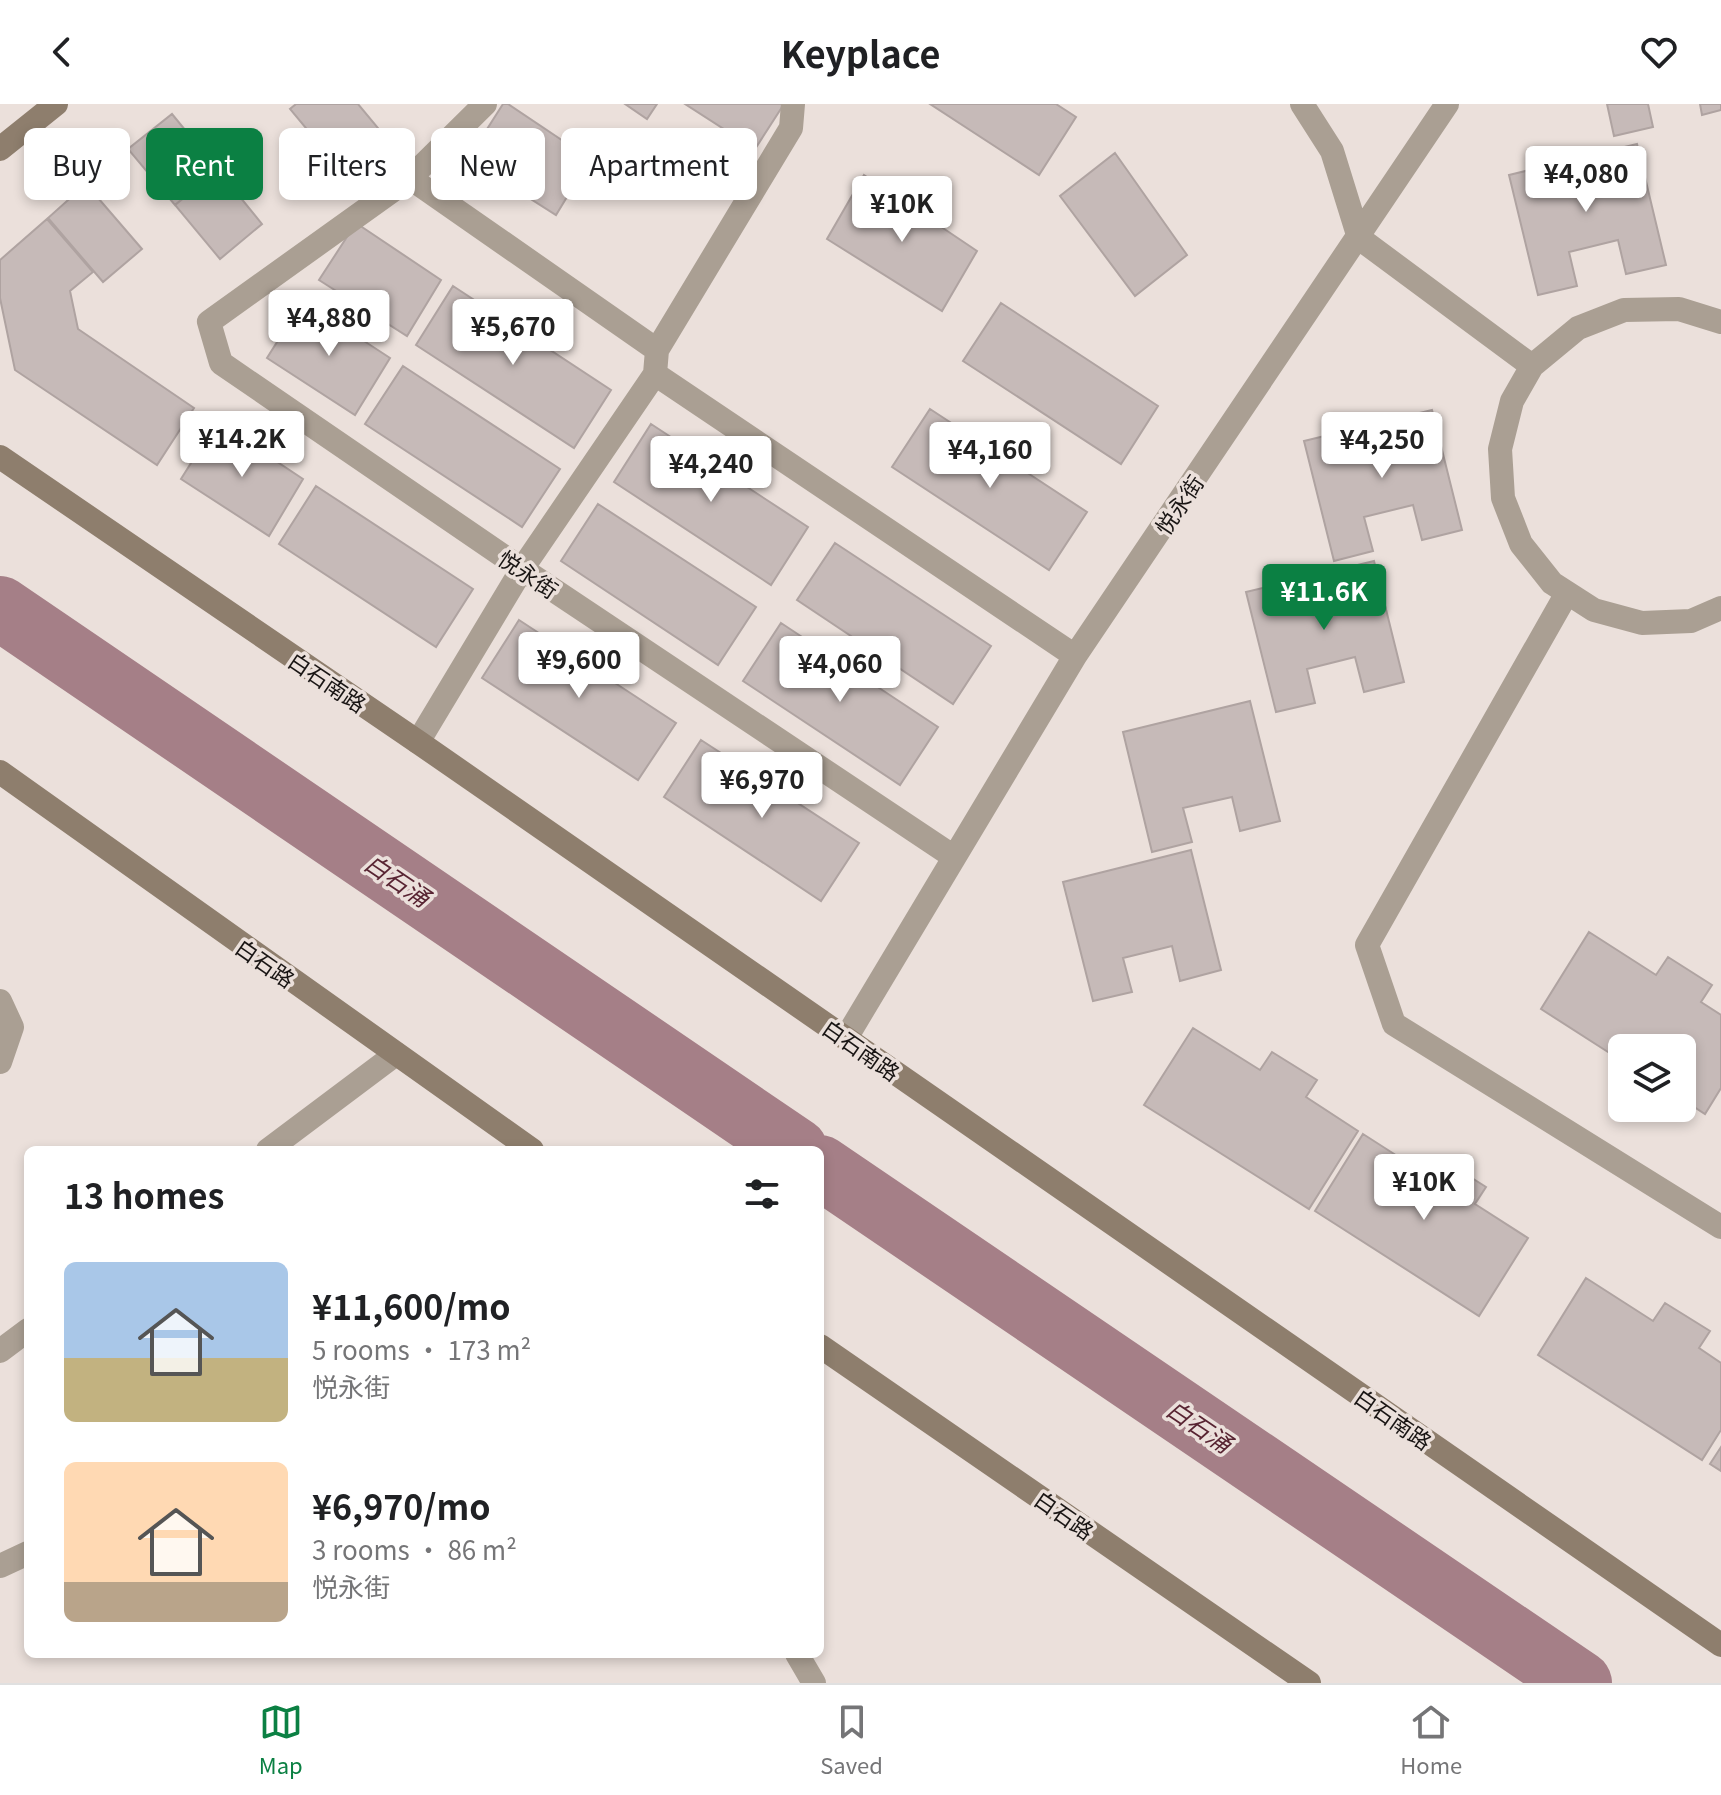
<!DOCTYPE html>
<meta charset="utf-8">
<style>
body{margin:0;font-family:Georgia,"Noto Sans SC",serif;background:#f2f2f2;color:#202124;height:100vh;display:flex;flex-direction:column;font-size:30px;white-space:nowrap}
*{box-sizing:border-box;margin:0}
p{font-size:26px;color:#757577}
.icon{flex:none;width:44px;height:44px;fill:none;stroke:currentColor;stroke-width:2;stroke-linecap:round;stroke-linejoin:round}
.map{position:relative;flex:1;overflow:hidden}
.drawer{position:absolute;left:24px;top:1042px;width:800px;height:512px;display:flex;flex-direction:column;background:#fff;border-radius:12px;box-shadow:0 4px 12px #0003}
.drawer>*{flex:none}
.hud{position:absolute;left:24px;top:24px;width:800px;height:72px;display:flex;gap:16px}
.controls{position:absolute;left:1608px;top:930px;display:grid;gap:16px}
.controls a{display:grid;place-items:center;width:88px;height:88px;border-radius:12px;background:#fff;box-shadow:0 4px 12px #0003;font-size:40px}
.price{position:absolute;translate:-50% -68px;padding:0 18px;border-radius:8px;background:#fff;color:#222;font-size:26px;line-height:52px;filter:drop-shadow(0 2px 4px #0008)}
.price::after{content:'';position:absolute;left:50%;top:48px;width:24px;height:18px;margin-left:-12px;background:inherit;clip-path:polygon(0 0,100% 0,50% 100%)}
.price.active{background:#0b8043;color:#fff}
ul{padding:0;list-style:none}
li{display:flex;align-items:center;gap:24px;height:200px;padding:0 40px}
li span{display:grid;place-items:center;flex:none;width:224px;height:160px;border-radius:12px;color:#555}
li>.icon{margin-inline-start:auto}
span .icon{width:96px;height:96px;fill:#fffc;stroke-width:1}
li b{font-size:34px}
h2{display:flex;justify-content:space-between;align-items:center;height:96px;padding:0 40px;font-size:34px}
.chip{padding:0 28px;border-radius:12px;background:#fff;box-shadow:0 4px 12px #0003;font-size:28px;line-height:72px}
.chip.active{background:#0b8043;color:#fff}
header{display:flex;justify-content:space-between;align-items:center;height:104px;padding:0 40px;background:#fff;font-size:36px;font-weight:700}
.tabs{display:flex;justify-content:space-around;align-items:center;height:112px;border-top:2px solid #e0e0e0;background:#fff;font-size:22px;color:#757577}
.tabs a{display:grid;justify-items:center;gap:4px}
.tabs .active{color:#0b8043}
.map>svg:first-child{display:block}
</style>
<header><svg class="icon" aria-label="back" viewBox="0 0 24 24"><path d="M15 5l-7 7 7 7"/></svg>Keyplace<svg class="icon" aria-label="heart" viewBox="0 0 24 24"><path d="M12 20l-8-8c-3-5 5-10 8-4 3-6 11-1 8 4z"/></svg></header>
<div class="map">
<svg width="1721" height="1579" viewBox="0 0 1721 1579">
<rect width="100%" height="100%" fill="#ebe0db"/>
<g fill="none" stroke-linecap="round" stroke-linejoin="round">
<path stroke="#a57f87" stroke-width="64" d="M0 504 796 1046
M820 1063 1580 1579"/>
</g>
<path fill="#c6bab8" stroke="#afa3a1" stroke-width="2" d="M296 0H358L378 24 335 59 290 5Z
M503 0H508L590 55 556 111 468 55Z
M625 0H657L647 15Z
M685 0H784L755 45Z
M930 0H1056L1076 13 1039 71Z
M1607 0H1648L1653 23 1614 32Z
M1700 0H1721V6L1702 11Z
M172 10 218 66 175 101 128 45Z
M1637 40 1666 161 1626 170 1618 136 1569 148 1577 182 1538 191 1509 71Z
M1115 49 1187 151 1135 192 1060 92Z
M218 66 262 120 220 155 175 101Z
M864 71 977 147 942 207 827 135Z
M86 80 142 145 103 178 48 114Z
M47 115 93 168 70 187 78 225 194 304 157 361 15 266 0 194V156Z
M356 119 441 176 407 232 319 176Z
M453 182 611 286 574 344 416 241Z
M303 197 390 254 355 311 267 254Z
M1001 199 1158 302 1121 360 963 257Z
M403 262 560 365 522 423 365 320Z
M930 305 1087 408 1049 466 892 363Z
M1432 306 1462 426 1422 436 1413 401 1364 413 1373 447 1334 457 1304 337Z
M217 318 303 375 269 432 181 375Z
M651 320 808 423 771 481 614 378Z
M316 382 473 485 436 543 279 440Z
M598 400 756 503 718 561 561 457Z
M835 439 991 542 953 600 797 496Z
M1374 457 1404 578 1364 588 1355 553 1307 565 1315 599 1276 608 1246 488Z
M519 516 676 619 638 676 482 574Z
M781 519 938 623 900 681 743 577Z
M1250 597 1280 717 1240 727 1232 693 1183 704 1192 738 1152 748 1123 628Z
M701 636 859 739 821 797 664 693Z
M1191 746 1221 866 1180 877 1172 842 1123 854 1132 888 1093 897 1063 778Z
M1589 828 1656 871 1668 853 1712 881 1701 898 1721 911V984L1705 1010 1682 995V944H1622V957L1541 905Z
M1193 924 1260 966 1272 948 1317 976 1306 993 1358 1027 1309 1105 1144 1001Z
M1363 1030 1430 1073 1442 1055 1486 1083 1475 1100 1528 1134 1479 1212 1315 1107Z
M1586 1174 1653 1217 1665 1199 1710 1227 1699 1244 1721 1259V1326L1702 1356 1538 1251Z
M1721 1343V1367L1710 1360Z"/>
<g fill="none" stroke-linecap="round" stroke-linejoin="round">
<path stroke="#aa9f93" stroke-width="24" d="M485 0 410 74 209 218 221 259 522 465 954 753
M1302 0 1332 47 1359 134 1532 262
M410 74 657 246
M1721 218 1679 205 1624 206 1578 224 1532 262 1512 297 1500 345 1503 394 1521 440 1552 479 1594 506 1642 519 1691 517 1721 504
M655 270 1075 552
M1567 489 1367 841 1394 920 1721 1123
M418 638 522 465 655 270 657 246 791 24 793 0
M0 897 12 923 0 958
M846 934 1075 552 1447 0
M268 1046 396 950
M0 1247 28 1226
M0 1462 28 1449
M797 1550 814 1579"/>
<path stroke="#8e7e6d" stroke-width="24" d="M0 45 56 0
M0 353 418 638 1721 1541
M0 668 532 1046
M820 1242 1309 1579"/>
</g>
<g text-anchor="middle" dominant-baseline="central" stroke-width="7" stroke-linejoin="round" paint-order="stroke">
<g font-size="22" fill="#191514" stroke="#ebe0db">
<text transform="translate(1178 400) rotate(-56)">悦永街</text>
<text transform="translate(529 469) rotate(34)">悦永街</text>
<text transform="translate(328 577) rotate(34)">白石南路</text>
<text transform="translate(266 858) rotate(35)">白石路</text>
<text transform="translate(862 945) rotate(35)">白石南路</text>
<text transform="translate(1394 1314) rotate(35)">白石南路</text>
<text transform="translate(1065 1410) rotate(35)">白石路</text>
</g>
<g font-size="24" font-style="italic" fill="#582432" stroke="#ebe0db">
<text transform="translate(398 775) rotate(34)">白石涌</text>
<text transform="translate(1200 1321) rotate(34)">白石涌</text>
</g>
</g>
</svg>
<div class="controls">
<a><svg class="icon" aria-label="layers" viewBox="0 0 24 24"><path d="M12 4l9 5-9 5-9-5zM3 14l9 5 9-5"/></svg></a>
</div>
<b class="price" style="left:1586px;top:110px">¥4,080</b>
<b class="price" style="left:902px;top:140px">¥10K</b>
<b class="price" style="left:329px;top:254px">¥4,880</b>
<b class="price" style="left:513px;top:263px">¥5,670</b>
<b class="price" style="left:242px;top:375px">¥14.2K</b>
<b class="price" style="left:1382px;top:376px">¥4,250</b>
<b class="price" style="left:990px;top:386px">¥4,160</b>
<b class="price" style="left:711px;top:400px">¥4,240</b>
<b class="price active" style="left:1324px;top:528px">¥11.6K</b>
<b class="price" style="left:579px;top:596px">¥9,600</b>
<b class="price" style="left:840px;top:600px">¥4,060</b>
<b class="price" style="left:762px;top:716px">¥6,970</b>
<b class="price" style="left:1424px;top:1118px">¥10K</b>
<div class="hud">
<a class="chip">Buy</a>
<a class="chip active">Rent</a>
<a class="chip">Filters</a>
<a class="chip">New</a>
<a class="chip">Apartment</a>
</div>
<section class="drawer">
<h2>13 homes<svg class="icon" aria-label="filters" viewBox="0 0 24 24"><path d="M4 7h16M4 17h16"/><circle cx="9" cy="7" r="2"/><circle cx="15" cy="17" r="2"/></svg></h2>
<ul>
<li><span style="background:linear-gradient(#a9c7e8 60%,#c2b280 0)"><svg class="icon" aria-label="home" viewBox="0 0 24 24"><path d="M3 11l9-7 9 7M6 9v11h12V9"/></svg></span><div><b>¥11,600/mo</b><p>5 rooms · 173 m²</p><p>悦永街</p></div></li>
<li><span style="background:linear-gradient(#ffd9b3 75%,#b9a48a 0)"><svg class="icon" aria-label="home" viewBox="0 0 24 24"><path d="M3 11l9-7 9 7M6 9v11h12V9"/></svg></span><div><b>¥6,970/mo</b><p>3 rooms · 86 m²</p><p>悦永街</p></div></li>
</ul>
</section>
</div>
<nav class="tabs">
<a class="active"><svg class="icon" aria-label="map" viewBox="0 0 24 24"><path d="M3 6l6-2 6 2 6-2v14l-6 2-6-2-6 2zM9 4v14M15 6v14"/></svg>Map</a>
<a><svg class="icon" aria-label="saved" viewBox="0 0 24 24"><path d="M7 4h10v16l-5-4-5 4z"/></svg>Saved</a>
<a><svg class="icon" aria-label="home" viewBox="0 0 24 24"><path d="M3 11l9-7 9 7M6 9v11h12V9"/></svg>Home</a>
</nav>
